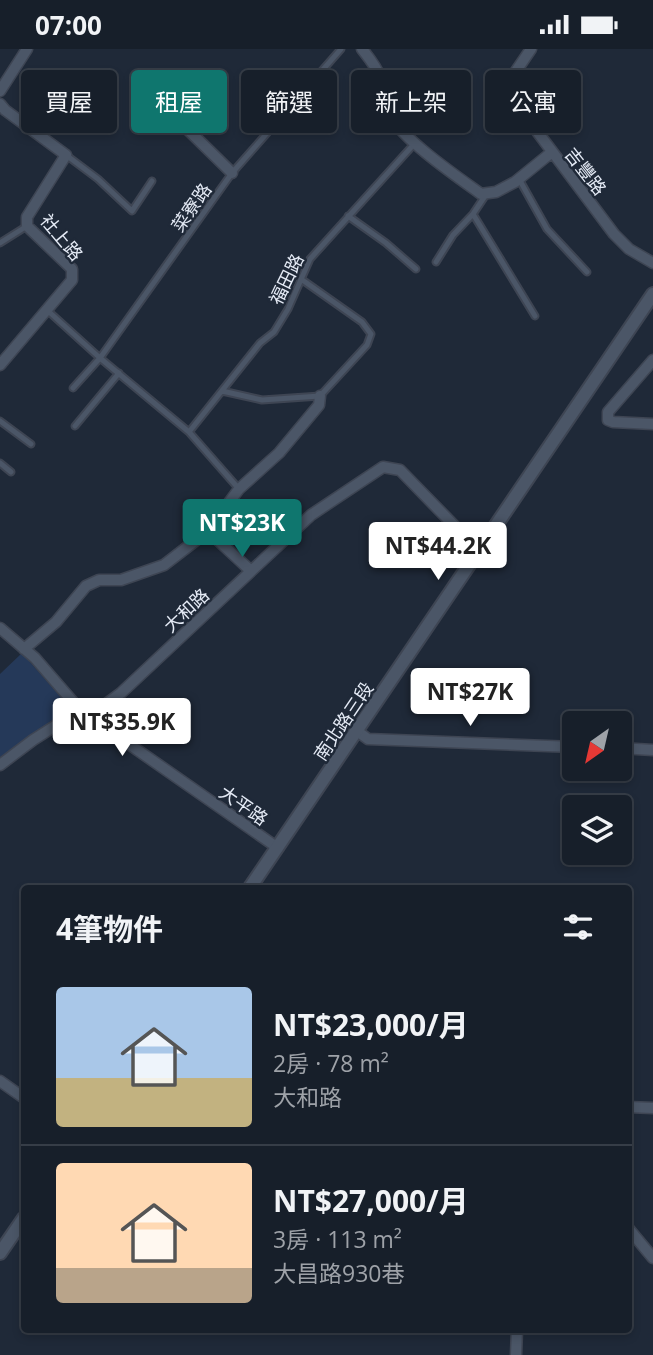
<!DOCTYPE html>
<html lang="zh-TW">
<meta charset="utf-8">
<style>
body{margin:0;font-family:"Open Sans","Noto Sans TC",sans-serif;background:#202732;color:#f1f3f6;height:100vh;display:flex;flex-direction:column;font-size:26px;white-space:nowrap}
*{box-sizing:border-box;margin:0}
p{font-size:23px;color:#9ea2a8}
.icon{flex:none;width:38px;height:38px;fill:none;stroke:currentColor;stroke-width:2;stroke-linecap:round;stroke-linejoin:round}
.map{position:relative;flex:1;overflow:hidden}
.panel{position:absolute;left:21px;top:836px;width:611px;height:448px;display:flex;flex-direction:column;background:#171f2a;border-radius:7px;box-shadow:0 4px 10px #0003,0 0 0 2px #363d47}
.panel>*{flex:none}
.guide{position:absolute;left:21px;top:21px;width:612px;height:63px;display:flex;gap:14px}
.needle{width:46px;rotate:214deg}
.fabs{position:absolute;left:562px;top:662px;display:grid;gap:14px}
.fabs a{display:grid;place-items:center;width:70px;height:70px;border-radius:7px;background:#171f2a;box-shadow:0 4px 10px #0003,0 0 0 2px #363d47;font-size:35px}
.price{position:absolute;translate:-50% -60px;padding:0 16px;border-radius:7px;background:#fff;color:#222;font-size:23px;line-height:46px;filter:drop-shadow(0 2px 4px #0008)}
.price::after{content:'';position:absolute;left:50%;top:42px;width:21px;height:16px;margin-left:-10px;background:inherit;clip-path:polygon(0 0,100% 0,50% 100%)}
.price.current{background:#0f766e;color:#fff}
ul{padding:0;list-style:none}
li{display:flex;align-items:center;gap:21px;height:175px;padding:0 35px}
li+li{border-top:2px solid #363d47}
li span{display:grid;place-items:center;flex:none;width:196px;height:140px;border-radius:7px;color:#555}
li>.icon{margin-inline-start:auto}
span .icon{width:84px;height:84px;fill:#fffc;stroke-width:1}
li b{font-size:30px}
h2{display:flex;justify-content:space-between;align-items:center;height:84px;padding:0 35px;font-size:30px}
.chip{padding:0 24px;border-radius:7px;background:#171f2a;box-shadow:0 4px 10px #0003,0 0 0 2px #363d47;font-size:24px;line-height:63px}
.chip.current{background:#0f766e;color:#fff}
.status{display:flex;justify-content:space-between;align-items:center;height:49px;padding:0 35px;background:#171f2a;direction:ltr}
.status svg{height:19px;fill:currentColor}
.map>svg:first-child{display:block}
</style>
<div class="status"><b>07:00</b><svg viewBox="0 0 49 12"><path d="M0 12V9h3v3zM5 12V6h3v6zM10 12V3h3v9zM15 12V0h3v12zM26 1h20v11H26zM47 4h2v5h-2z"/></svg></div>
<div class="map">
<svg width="653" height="1306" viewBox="0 0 653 1306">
<rect width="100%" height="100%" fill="#1f2938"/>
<path fill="#253959" d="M22 604 72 661 0 708V625Z"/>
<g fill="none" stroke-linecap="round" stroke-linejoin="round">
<defs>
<path id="service" d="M66 106 98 130 132 162 152 132
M519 130 547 180 587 223
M487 144 473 165 535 267
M348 167 386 194 416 220
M0 194 27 177
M436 213 453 186 473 165
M47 261 100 309 189 383 239 440
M73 339 100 309 232 124 341 0
M222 342 262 351 320 347 367 296 371 285 362 273 301 230
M0 372 31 395
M75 377 119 324
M189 383 260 294 274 283 288 260 310 210 415 94
M0 414 11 423"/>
<path id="minor" d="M362 0C369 9 376 17 380 28 385 42 385 56 393 70 405 92 459 129 481 145L496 143 515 133 552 103
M531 0 512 28 510 37 518 57 614 185 629 200 653 214
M0 42 27 0
M0 55 5 61 66 106 27 168V177L72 220V231L0 316
M172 65 232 124
M653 311 608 363V371L613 373 653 375
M208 482 251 522
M0 579 35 609 80 661 278 799
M24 600 56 573 86 537 99 531H121L164 516 208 482 239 440 279 404 319 356 320 347
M357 682 368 690 574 698
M620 699 653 701
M0 716 33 691 80 661 102 658 121 644 311 466 383 418 400 421 479 502
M0 1032 24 1049
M628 1058 653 1059
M628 1179 653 1209
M516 1306 517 1281"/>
<path id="tertiary" d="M249 840 653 245
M0 1204 24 1169"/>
</defs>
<use href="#service" stroke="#3e4553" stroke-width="9"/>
<use href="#minor" stroke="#3e4553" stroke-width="13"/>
<use href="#tertiary" stroke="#3e4553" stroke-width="16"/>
<use href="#service" stroke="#4b5667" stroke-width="5"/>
<use href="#minor" stroke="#4b5667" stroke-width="10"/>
<use href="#tertiary" stroke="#4b5667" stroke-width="12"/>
</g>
<g text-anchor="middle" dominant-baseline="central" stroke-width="5" stroke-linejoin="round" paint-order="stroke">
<g font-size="18" fill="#e5ebf6" stroke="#1f2938">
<text transform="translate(586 122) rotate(52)">吉豐路</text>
<text transform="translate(191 158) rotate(-55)">菜寮路</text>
<text transform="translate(62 188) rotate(50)">社上路</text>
<text transform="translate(286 230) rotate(-64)">福田路</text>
<text transform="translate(186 561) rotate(-43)">大和路</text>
<text transform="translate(343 672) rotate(-56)">南北路三段</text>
<text transform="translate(244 756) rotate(35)">大平路</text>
</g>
</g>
</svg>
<div class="fabs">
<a><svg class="needle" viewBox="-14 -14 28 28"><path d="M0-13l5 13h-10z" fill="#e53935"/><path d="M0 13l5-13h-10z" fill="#9ea2a8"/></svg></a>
<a><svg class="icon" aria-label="layers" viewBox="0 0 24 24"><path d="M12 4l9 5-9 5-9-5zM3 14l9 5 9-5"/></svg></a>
</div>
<b class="price current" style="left:242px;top:510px">NT$23K</b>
<b class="price" style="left:438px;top:533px">NT$44.2K</b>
<b class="price" style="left:470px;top:679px">NT$27K</b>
<b class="price" style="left:122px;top:709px">NT$35.9K</b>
<div class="guide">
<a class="chip">買屋</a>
<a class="chip current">租屋</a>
<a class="chip">篩選</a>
<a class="chip">新上架</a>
<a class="chip">公寓</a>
</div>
<section class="panel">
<h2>4筆物件<svg class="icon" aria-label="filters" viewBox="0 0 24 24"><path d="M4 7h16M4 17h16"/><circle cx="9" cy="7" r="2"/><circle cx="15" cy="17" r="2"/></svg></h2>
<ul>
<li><span style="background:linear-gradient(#a9c7e8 65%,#c2b280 0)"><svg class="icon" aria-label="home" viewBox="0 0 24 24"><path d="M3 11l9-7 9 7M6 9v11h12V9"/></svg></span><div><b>NT$23,000/月</b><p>2房 · 78 m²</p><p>大和路</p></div></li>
<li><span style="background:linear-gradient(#ffd9b3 75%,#b9a48a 0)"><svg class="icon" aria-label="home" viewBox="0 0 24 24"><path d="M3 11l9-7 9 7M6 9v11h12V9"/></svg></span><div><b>NT$27,000/月</b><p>3房 · 113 m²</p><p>大昌路930巷</p></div></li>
</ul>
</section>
</div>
